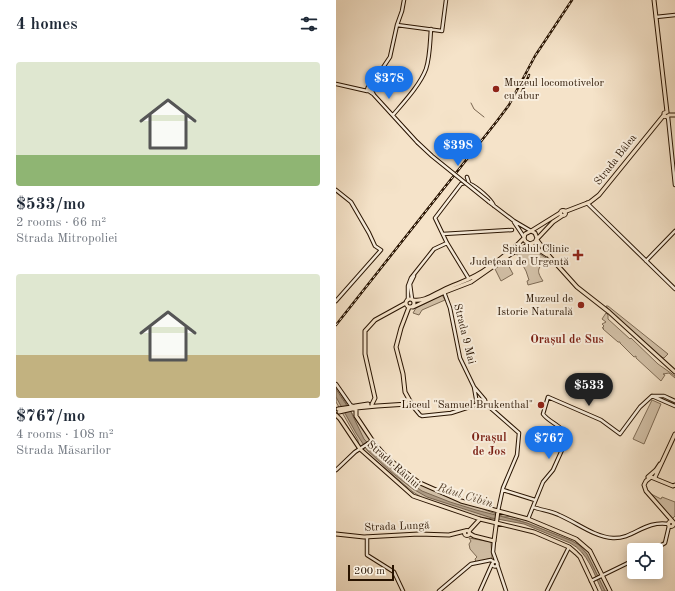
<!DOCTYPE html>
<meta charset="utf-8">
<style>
body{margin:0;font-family:"Old Standard TT",serif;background:#f6f6f7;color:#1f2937;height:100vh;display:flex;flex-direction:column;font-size:15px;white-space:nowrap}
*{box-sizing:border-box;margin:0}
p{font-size:13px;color:#747a83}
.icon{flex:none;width:22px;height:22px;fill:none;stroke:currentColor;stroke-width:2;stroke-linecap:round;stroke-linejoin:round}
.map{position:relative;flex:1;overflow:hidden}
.side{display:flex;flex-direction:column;background:#fff;width:336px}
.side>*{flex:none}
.tools{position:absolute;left:291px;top:543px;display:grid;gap:8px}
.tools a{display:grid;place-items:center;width:36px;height:36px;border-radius:4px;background:#fff;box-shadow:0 2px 10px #0003;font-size:20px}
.scale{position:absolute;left:12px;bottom:10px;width:46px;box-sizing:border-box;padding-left:4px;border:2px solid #281300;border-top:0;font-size:11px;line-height:14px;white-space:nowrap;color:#281300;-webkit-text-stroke:3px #f8eddc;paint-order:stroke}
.price{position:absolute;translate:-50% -34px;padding:0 9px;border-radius:14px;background:#1a73e8;color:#fff;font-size:13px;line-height:26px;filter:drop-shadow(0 1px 2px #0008)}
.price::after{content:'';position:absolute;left:50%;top:24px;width:12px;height:9px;margin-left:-6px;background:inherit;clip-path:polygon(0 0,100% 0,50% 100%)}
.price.selected{background:#222;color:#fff}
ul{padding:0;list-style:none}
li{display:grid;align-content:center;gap:8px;height:212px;padding:0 16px}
li span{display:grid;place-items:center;height:124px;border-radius:4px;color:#555}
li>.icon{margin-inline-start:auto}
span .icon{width:72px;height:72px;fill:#fffc;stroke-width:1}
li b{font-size:17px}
h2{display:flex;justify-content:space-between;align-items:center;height:48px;padding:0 16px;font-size:17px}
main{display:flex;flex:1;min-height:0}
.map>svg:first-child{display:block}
</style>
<main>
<section class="side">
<h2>4 homes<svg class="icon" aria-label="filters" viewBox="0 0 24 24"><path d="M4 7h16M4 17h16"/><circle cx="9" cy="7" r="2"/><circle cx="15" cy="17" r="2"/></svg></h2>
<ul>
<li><span style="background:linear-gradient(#dfe7d0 75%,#8fb573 0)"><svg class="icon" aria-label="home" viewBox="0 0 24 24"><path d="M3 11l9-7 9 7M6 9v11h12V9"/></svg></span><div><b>$533/mo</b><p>2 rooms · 66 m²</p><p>Strada Mitropoliei</p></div></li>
<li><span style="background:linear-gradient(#dfe7d0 65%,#c2b280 0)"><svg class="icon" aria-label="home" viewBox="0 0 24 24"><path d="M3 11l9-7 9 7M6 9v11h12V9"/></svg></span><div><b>$767/mo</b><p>4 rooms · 108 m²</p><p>Strada Măsarilor</p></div></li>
</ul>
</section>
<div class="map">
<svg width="339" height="591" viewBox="0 0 339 591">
<rect width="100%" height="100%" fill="#f5e3c9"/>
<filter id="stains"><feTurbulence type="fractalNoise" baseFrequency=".005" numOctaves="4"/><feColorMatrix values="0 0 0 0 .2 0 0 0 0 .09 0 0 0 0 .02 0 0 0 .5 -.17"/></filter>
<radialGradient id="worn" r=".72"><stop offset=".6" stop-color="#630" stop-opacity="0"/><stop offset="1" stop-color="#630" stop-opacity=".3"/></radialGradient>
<path fill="#d2c0a7" stroke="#7d6a54" d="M193 247 210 258C203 269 199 269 207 281L192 285 191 281 193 280 190 271 180 253Z
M170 261 177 274 165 281 159 269Z
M106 295 109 300 86 310 83 315 77 313 80 308Z
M271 306H272L332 354 328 358 325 357 274 311 270 306Z
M270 313 272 315V319L294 339 295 338 322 364 339 376V378L333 373 327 374 329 375 325 381 300 358V356L298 357 284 343V342H282L267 329 268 328H266L268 326 266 324 270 322 266 319Z
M0 386 17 415 39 446 85 484 152 511 166 516 180 517 209 525 226 532 251 548 274 591H269C259 573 254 552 236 541L182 520 166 517 158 519 142 517 90 500 77 492 25 448 22 443V440L0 402Z
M316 400 325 404 308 444 297 439Z
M313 493 325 499 326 497 339 502V516L336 519Z
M133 538 155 542 156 558 140 562 139 559 141 557 134 549 133 544 135 541Z"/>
<path fill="#af9c85" stroke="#796550" d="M0 389 15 412 28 439 49 461 70 480 86 491 114 502 140 510 191 523 236 541 243 545 251 554 269 591H266C258 574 252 552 234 543L188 524 156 518 91 497 77 489 55 472 31 450 20 433 0 397Z"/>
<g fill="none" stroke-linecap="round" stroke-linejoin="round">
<path stroke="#796550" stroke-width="1" d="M135 103 138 109 148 117"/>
<defs>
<path id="secondary" d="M320 17 339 15
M61 25 106 31 110 0
M0 84 31 91
M34 87 54 57 61 25 66 11 68 0
M35 89 38 95 81 142
M33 91 35 88 32 87 31 90 37 94
M57 115C68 102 84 85 90 69 94 57 94 42 95 29
M332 117 339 185
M131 177 133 183
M0 190 15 202 33 233 39 246 45 250 0 301
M153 202 178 221 195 231
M251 203 339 289
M178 222 188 237
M107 234 176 230
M310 261 339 231
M133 279 111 243 99 218 125 184C128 183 131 182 134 184 141 187 155 199 158 206
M108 292 114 308 124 358 138 387 141 404
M76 299 74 284 78 276
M72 300V286L75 278 98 249 111 243
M0 384 16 407
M138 387 149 400 150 404 183 433 181 455 167 488 162 511
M316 396 339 406
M316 396H328L339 401
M74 403 84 415 86 416 115 413 149 402
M0 470 19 452 36 441
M167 490 199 500
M197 507C205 510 215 511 223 515 240 522 258 537 277 538 298 539 308 520 333 524
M192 519 207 482 217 470 230 441C231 426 214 424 207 414L212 397 265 420 284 434 304 407 316 396
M31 537V555L58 572 67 591
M158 541 157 552 161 563
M317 550 329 543 333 526
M156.5 564a2.5 2.5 0 1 1 5 0a2.5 2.5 0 1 1-5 0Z
M161 564 170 591
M255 581 298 560
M103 591 135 564 155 560 158 562
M144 591 156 564
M211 591 233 547"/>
<path id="primary" d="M318 0 331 112
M328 115 331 117 333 115
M333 115H339
M224.5 213a2.5 2.5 0 1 1 5 0a2.5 2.5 0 1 1-5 0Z
M228 212 254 202 263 195 328 115V113L331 112
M195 231 224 213
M201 239 217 222 226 216
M201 240 214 257 241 287 273 312 339 372
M194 244 199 242 201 238 199 233 195 231 189 234 188 238 189 241 211 255
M159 263 179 247 188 238
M70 303a4 4 0 1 1 8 0a4 4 0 1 1-8 0Z
M77 300C88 302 98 294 107 290 124 282 138 279 153 267
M73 307 65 328 60 347 67 374 69 392 74 401
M77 307 109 292 135 282 175 254 194 244
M70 402a2 2 0 1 1 4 0a2 2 0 1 1-4 0Z
M36 404 39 398 29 354V331L39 320 70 303
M19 406 32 404
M20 408 41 406 72 404
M2 409 16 407
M19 409H16V406L20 407V416L38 443 50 457 82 482 125 501 192 519 240 539 254 551 274 591
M3 412 16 409
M0 415 4 419 24 449 77 496 144 519 198 532 233 547 240 553 244 557 260 591
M312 477 320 470 324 464
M320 479 319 477 320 475 339 434
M339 485 337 486 315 477 310 481 308 485 310 491 339 524
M332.5 524a2.5 2.5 0 1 1 5 0a2.5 2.5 0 1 1-5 0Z
M128.5 533a2.5 2.5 0 1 1 5 0a2.5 2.5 0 1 1-5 0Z
M133 531 144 519
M133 533 138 536 158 541 162 511
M0 534 28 537 83 534 113 535 129 531"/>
</defs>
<use href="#secondary" stroke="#281300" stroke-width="4.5"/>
<use href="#primary" stroke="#281300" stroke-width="5"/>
<use href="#secondary" stroke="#f8eddc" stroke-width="2.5"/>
<use href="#primary" stroke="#f5e3c9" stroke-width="3"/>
<defs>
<path id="rail" d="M183 99 193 75
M0 325 161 121 173 105 199 56 236 0"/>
</defs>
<use href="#rail" stroke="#281300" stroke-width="2.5"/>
<use href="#rail" stroke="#f8eddc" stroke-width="1" stroke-dasharray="3" stroke-linecap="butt"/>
<defs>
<path id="secondary-bridge" d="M81 142 96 156 153 202"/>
</defs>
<use href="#secondary-bridge" stroke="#281300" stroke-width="4.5" stroke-linecap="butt"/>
<use href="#secondary-bridge" stroke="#f8eddc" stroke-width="2.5"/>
</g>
<g fill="#8f2418" stroke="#f8eddc" stroke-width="1.5">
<circle cx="160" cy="89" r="4"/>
<path d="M240 249h4v4h4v4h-4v4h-4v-4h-4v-4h4z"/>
<circle cx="245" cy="305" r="4"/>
<circle cx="205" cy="405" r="4"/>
</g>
<g text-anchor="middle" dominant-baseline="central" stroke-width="4" stroke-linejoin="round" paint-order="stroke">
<g font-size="11" fill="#281300" stroke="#f8eddc" text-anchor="end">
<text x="168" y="83" text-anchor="start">Muzeul locomotivelor<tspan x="168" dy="13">cu abur</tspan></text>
<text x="233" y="249">Spitalul Clinic<tspan x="233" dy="13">Județean de Urgentă</tspan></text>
<text x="237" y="299">Muzeul de<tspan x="237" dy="13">Istorie Naturală</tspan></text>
<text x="197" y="405">Liceul "Samuel Brukenthal"</text>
</g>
<g font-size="11" fill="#281300" stroke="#f8eddc">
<text transform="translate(280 160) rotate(-52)">Strada Bâlea</text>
<text transform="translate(128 334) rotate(76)">Strada 9 Mai</text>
<text transform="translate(57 465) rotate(41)">Strada Râului</text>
<text transform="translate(61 527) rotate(-2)">Strada Lungă</text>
</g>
<g font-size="12" font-weight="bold" fill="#7a1f14" stroke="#f8eddc">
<text x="231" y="340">Orașul de Sus</text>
<text x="153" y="438">Orașul<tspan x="153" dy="14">de Jos</tspan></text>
</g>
<g font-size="12" font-style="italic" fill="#5e4a35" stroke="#f8eddc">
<text transform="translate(129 496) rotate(17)">Râul Cibin</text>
</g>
</g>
<rect width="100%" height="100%" filter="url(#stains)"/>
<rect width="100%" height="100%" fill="url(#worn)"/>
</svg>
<div class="tools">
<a><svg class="icon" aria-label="locate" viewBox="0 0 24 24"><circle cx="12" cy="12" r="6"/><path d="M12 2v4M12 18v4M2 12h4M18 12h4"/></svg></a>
</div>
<div class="scale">200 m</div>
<b class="price" style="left:53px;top:100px">$378</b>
<b class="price" style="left:122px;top:167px">$398</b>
<b class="price selected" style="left:253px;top:407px">$533</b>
<b class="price" style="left:213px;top:460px">$767</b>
</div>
</main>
